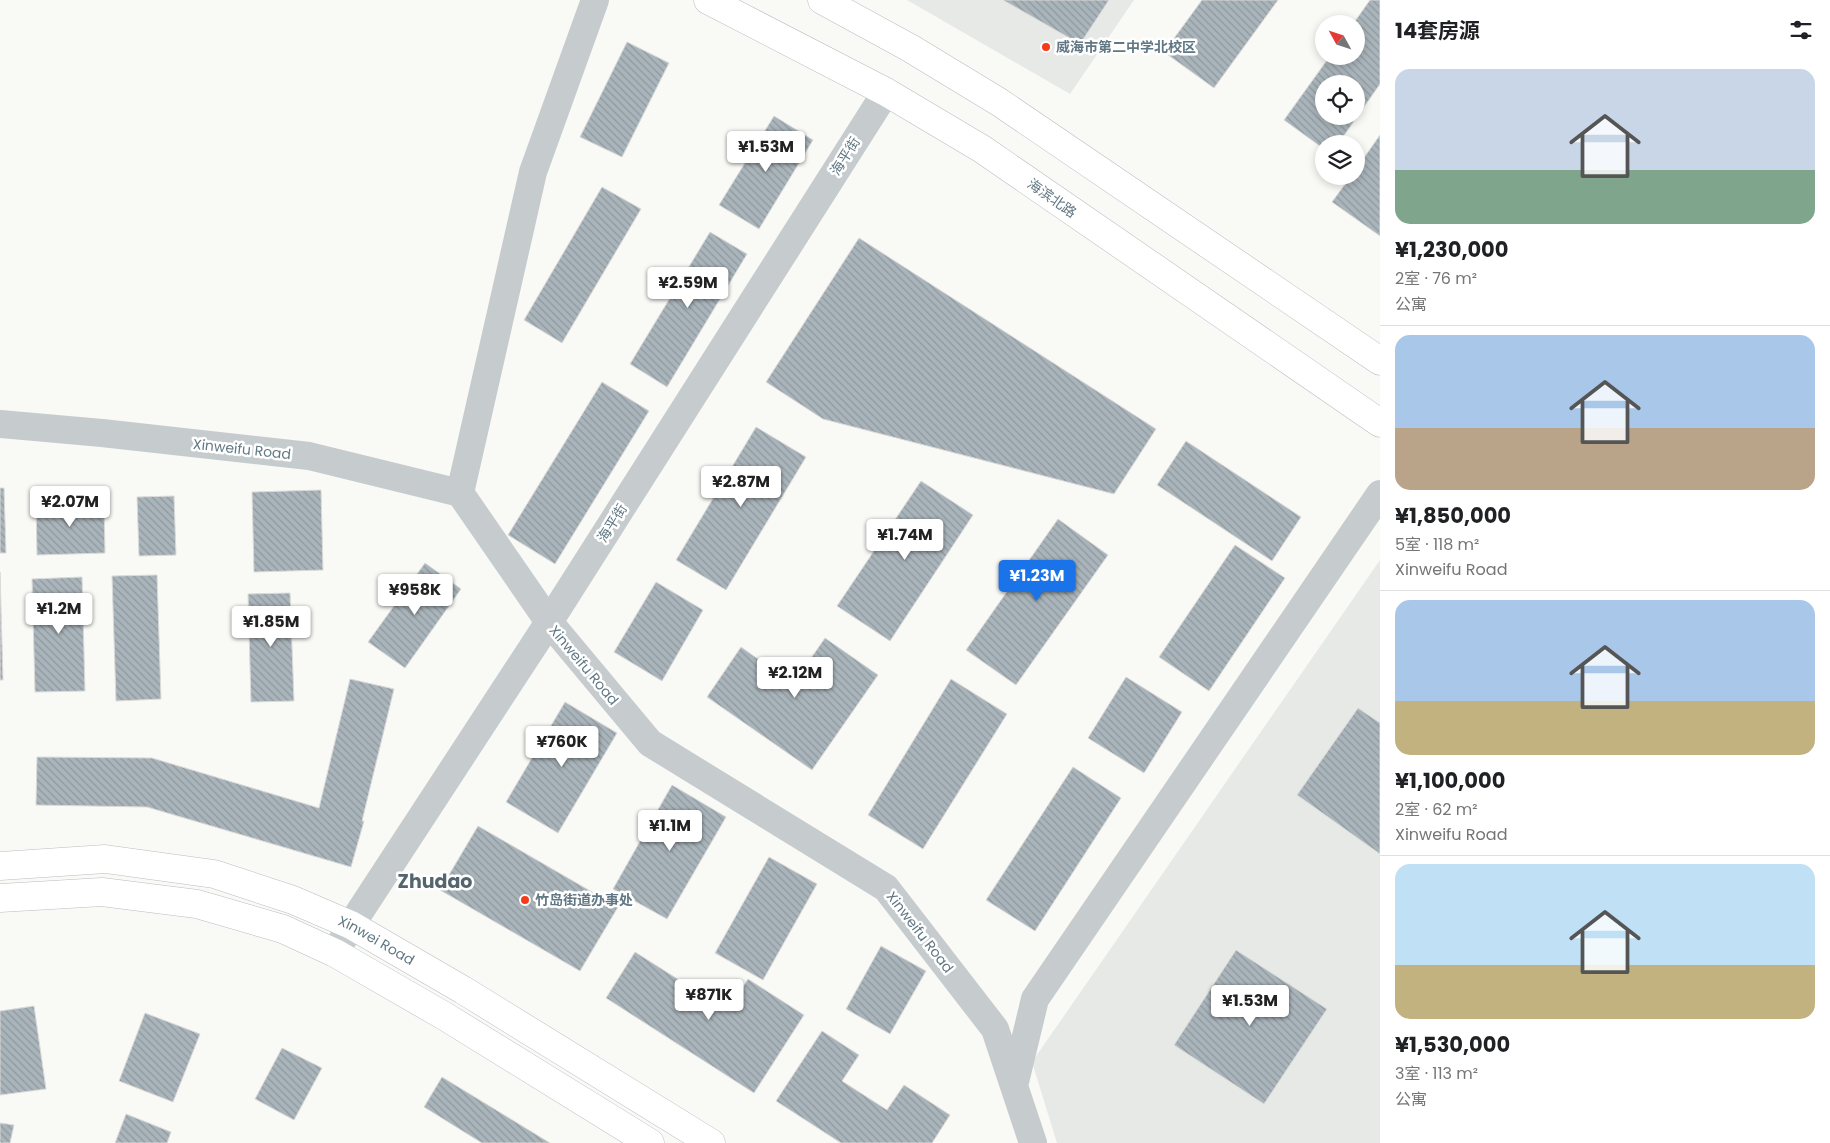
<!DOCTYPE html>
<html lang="zh">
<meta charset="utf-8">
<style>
body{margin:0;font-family:Poppins,"Noto Sans SC",sans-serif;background:#f6f6f6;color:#202124;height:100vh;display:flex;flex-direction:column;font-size:19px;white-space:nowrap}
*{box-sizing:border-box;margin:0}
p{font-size:16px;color:#757577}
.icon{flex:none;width:28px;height:28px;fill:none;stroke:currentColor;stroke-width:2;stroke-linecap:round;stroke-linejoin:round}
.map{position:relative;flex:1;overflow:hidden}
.panel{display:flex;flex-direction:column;background:#fff;width:450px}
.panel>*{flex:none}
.needle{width:32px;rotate:310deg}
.tools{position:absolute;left:1315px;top:15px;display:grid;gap:10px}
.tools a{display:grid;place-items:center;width:50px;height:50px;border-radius:50%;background:#fff;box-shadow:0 2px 8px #0003;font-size:25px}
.price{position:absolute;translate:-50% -42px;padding:0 11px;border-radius:5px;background:#fff;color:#222;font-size:16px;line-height:32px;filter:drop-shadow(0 1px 2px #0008)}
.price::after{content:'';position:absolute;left:50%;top:30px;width:15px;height:11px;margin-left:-8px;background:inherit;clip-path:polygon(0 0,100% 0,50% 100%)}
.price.current{background:#1a73e8;color:#fff}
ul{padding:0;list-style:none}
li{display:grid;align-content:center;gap:10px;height:265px;padding:0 15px}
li+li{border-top:1px solid #e0e0e0}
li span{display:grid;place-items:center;height:155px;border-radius:15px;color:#555}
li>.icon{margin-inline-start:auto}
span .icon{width:90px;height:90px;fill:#fffc;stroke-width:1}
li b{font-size:21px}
h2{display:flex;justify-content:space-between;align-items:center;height:60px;padding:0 15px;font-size:21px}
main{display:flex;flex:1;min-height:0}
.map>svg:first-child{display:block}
</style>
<main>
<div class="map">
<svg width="1380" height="1143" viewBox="0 0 1380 1143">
<defs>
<pattern id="building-back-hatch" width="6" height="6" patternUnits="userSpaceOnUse" patternTransform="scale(1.25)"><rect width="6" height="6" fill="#aab5bb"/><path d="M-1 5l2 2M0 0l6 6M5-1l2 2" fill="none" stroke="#8e989e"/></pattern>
</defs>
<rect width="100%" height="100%" fill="#f9f9f6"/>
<path fill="#e7e9e7" d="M907 0H1134L1070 94Z
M1380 560V1143H1057L1032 1062Z"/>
<path fill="url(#building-back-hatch)" stroke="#dbdad8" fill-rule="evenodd" d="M1003 0H1109L1080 44Z
M1202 0H1278L1214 88 1164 52Z
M1370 0H1380V84L1338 144H1324V149L1284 120 1330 56H1356V24H1353ZM1324 84H1356V116H1324Z
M627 42 669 63 622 157 580 137Z
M774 116 813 140 759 229 719 205Z
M1380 135V236L1332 202 1351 176H1356V169Z
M602 187 641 209 562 343 524 320Z
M710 232 747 254 667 387 630 364Z
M859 238 1156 429 1114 494 823 419 766 382Z
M602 382 649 411 555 564 508 535Z
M756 427 806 457 726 590 676 560Z
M1186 441 1301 517 1272 561 1157 485Z
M921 481 973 515 890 641 837 606Z
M0 488H4L6 553H0Z
M321 490 323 570 254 572 252 492Z
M174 496 176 555 139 556 137 497Z
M104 501 105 553 37 555 36 503Z
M1058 519 1108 555 1016 685 966 650Z
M1235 545 1285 578 1209 691 1159 657Z
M425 563 461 589 405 668 368 642Z
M0 572 3 680H0Z
M157 575 161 699 116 701 112 576Z
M82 577 85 691 35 692 32 579Z
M656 582 703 610 662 681 614 652Z
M290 593 294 701 251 702 248 594Z
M825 638 878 675 812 770 707 697 741 647 793 684Z
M1126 677 1182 712 1144 773 1088 738Z
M350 679 394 689 362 821H364L351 867 147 807 36 805 37 757 152 758 319 808Z
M951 679 1007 714 923 849 868 815Z
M565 702 617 733 558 833 506 802Z
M1358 708 1380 723V854L1297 795Z
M1073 767 1121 798 1035 931 986 900Z
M672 785 726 817 667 919 613 889Z
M478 826 618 907 580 971 440 890Z
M769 857 817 884 763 980 715 953Z
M881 946 926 971 890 1034 846 1009Z
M1236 950 1327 1009 1264 1104 1174 1045Z
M635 952 728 1011 748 979 804 1015 754 1093 606 998Z
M34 1006 46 1089 0 1095V1011Z
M145 1013 200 1034 173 1102 119 1081Z
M822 1031 859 1055 842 1081 887 1110 904 1085 950 1115 932 1143H841L776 1101Z
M282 1048 322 1068 294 1120 255 1099Z
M442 1077 550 1143H482L424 1107Z
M126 1114 171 1132 167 1143H115Z
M0 1123 14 1125 10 1143H0Z"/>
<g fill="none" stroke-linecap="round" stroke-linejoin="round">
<defs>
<g id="major">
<path d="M708 0 886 92 982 149 1380 423"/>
<path d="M822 0 910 48 999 102 1380 361"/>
<path id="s1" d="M0 866 105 859 214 874 293 900 351 925 463 990 711 1143"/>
<path d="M0 898 102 892 197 904 283 929 335 953 446 1017 650 1143"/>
</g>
</defs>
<use href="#major" stroke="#b9bec1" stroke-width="29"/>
<path stroke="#c6cbce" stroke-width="28" d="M0 424 102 433 309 456 460 493 549 622 650 743 886 888 995 1029 1033 1143
M460 493 533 172 595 0
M335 953 351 925 549 622 886 92
M1014 1086 1035 999 1380 494"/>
<use href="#major" stroke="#fff" stroke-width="28"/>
</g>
<g fill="#f53b1a" stroke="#fff" stroke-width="2">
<circle cx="1046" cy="47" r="5"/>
<circle cx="525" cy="900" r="5"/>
</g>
<g text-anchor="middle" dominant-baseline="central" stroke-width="5" stroke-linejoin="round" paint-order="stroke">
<g font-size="14" font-weight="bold" fill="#617884" stroke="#fff" text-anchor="start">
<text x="1056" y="47">威海市第二中学北校区</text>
<text x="535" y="900">竹岛街道办事处</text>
</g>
<g font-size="14" fill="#617884" stroke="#fff">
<text transform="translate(845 156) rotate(-58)">海平街</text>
<text transform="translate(1052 198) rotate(35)">海滨北路</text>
<text transform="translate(242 449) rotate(6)">Xinweifu Road</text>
<text transform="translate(612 523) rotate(-58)">海平街</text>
<text transform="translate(584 665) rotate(50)">Xinweifu Road</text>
<text transform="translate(920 932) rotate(52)">Xinweifu Road</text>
<text stroke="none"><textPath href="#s1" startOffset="391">Xinwei Road</textPath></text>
</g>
<g font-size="19" font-weight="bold" fill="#53656e" stroke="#fff">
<text x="435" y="881">Zhudao</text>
</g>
</g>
</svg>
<div class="tools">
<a><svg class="needle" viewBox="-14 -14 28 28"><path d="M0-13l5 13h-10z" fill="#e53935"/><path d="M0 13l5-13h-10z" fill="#757577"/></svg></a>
<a><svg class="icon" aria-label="locate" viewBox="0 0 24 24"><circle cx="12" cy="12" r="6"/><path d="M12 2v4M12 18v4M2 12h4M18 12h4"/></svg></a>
<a><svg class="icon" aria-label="layers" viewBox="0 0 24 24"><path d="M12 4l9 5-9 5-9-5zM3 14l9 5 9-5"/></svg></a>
</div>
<b class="price" style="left:766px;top:173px">¥1.53M</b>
<b class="price" style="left:688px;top:309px">¥2.59M</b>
<b class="price" style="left:741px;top:508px">¥2.87M</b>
<b class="price" style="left:70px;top:528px">¥2.07M</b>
<b class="price" style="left:905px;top:561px">¥1.74M</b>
<b class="price current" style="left:1037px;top:602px">¥1.23M</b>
<b class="price" style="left:415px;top:616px">¥958K</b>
<b class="price" style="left:59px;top:635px">¥1.2M</b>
<b class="price" style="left:271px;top:648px">¥1.85M</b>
<b class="price" style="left:795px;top:699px">¥2.12M</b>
<b class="price" style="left:562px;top:768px">¥760K</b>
<b class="price" style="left:670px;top:852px">¥1.1M</b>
<b class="price" style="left:709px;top:1021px">¥871K</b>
<b class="price" style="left:1250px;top:1027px">¥1.53M</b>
</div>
<section class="panel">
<h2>14套房源<svg class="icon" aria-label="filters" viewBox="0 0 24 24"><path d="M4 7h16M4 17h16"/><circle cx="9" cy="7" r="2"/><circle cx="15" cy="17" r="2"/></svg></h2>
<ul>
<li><span style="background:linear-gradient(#c9d6e8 65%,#7fa58c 0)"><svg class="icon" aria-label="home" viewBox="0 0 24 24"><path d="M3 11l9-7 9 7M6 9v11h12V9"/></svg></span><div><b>¥1,230,000</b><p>2室 · 76 m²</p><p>公寓</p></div></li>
<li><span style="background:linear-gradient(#a9c7e8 60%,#b9a48a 0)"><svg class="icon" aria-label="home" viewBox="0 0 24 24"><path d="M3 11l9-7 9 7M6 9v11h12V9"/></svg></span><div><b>¥1,850,000</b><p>5室 · 118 m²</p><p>Xinweifu Road</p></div></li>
<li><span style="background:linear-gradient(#a9c7e8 65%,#c2b280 0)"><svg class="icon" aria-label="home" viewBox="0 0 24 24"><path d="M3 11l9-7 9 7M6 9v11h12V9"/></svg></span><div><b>¥1,100,000</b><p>2室 · 62 m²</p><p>Xinweifu Road</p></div></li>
<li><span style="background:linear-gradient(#bfe0f5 65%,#c2b280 0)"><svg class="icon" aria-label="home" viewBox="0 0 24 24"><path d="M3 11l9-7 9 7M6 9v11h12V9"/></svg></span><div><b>¥1,530,000</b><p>3室 · 113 m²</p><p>公寓</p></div></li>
</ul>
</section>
</main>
